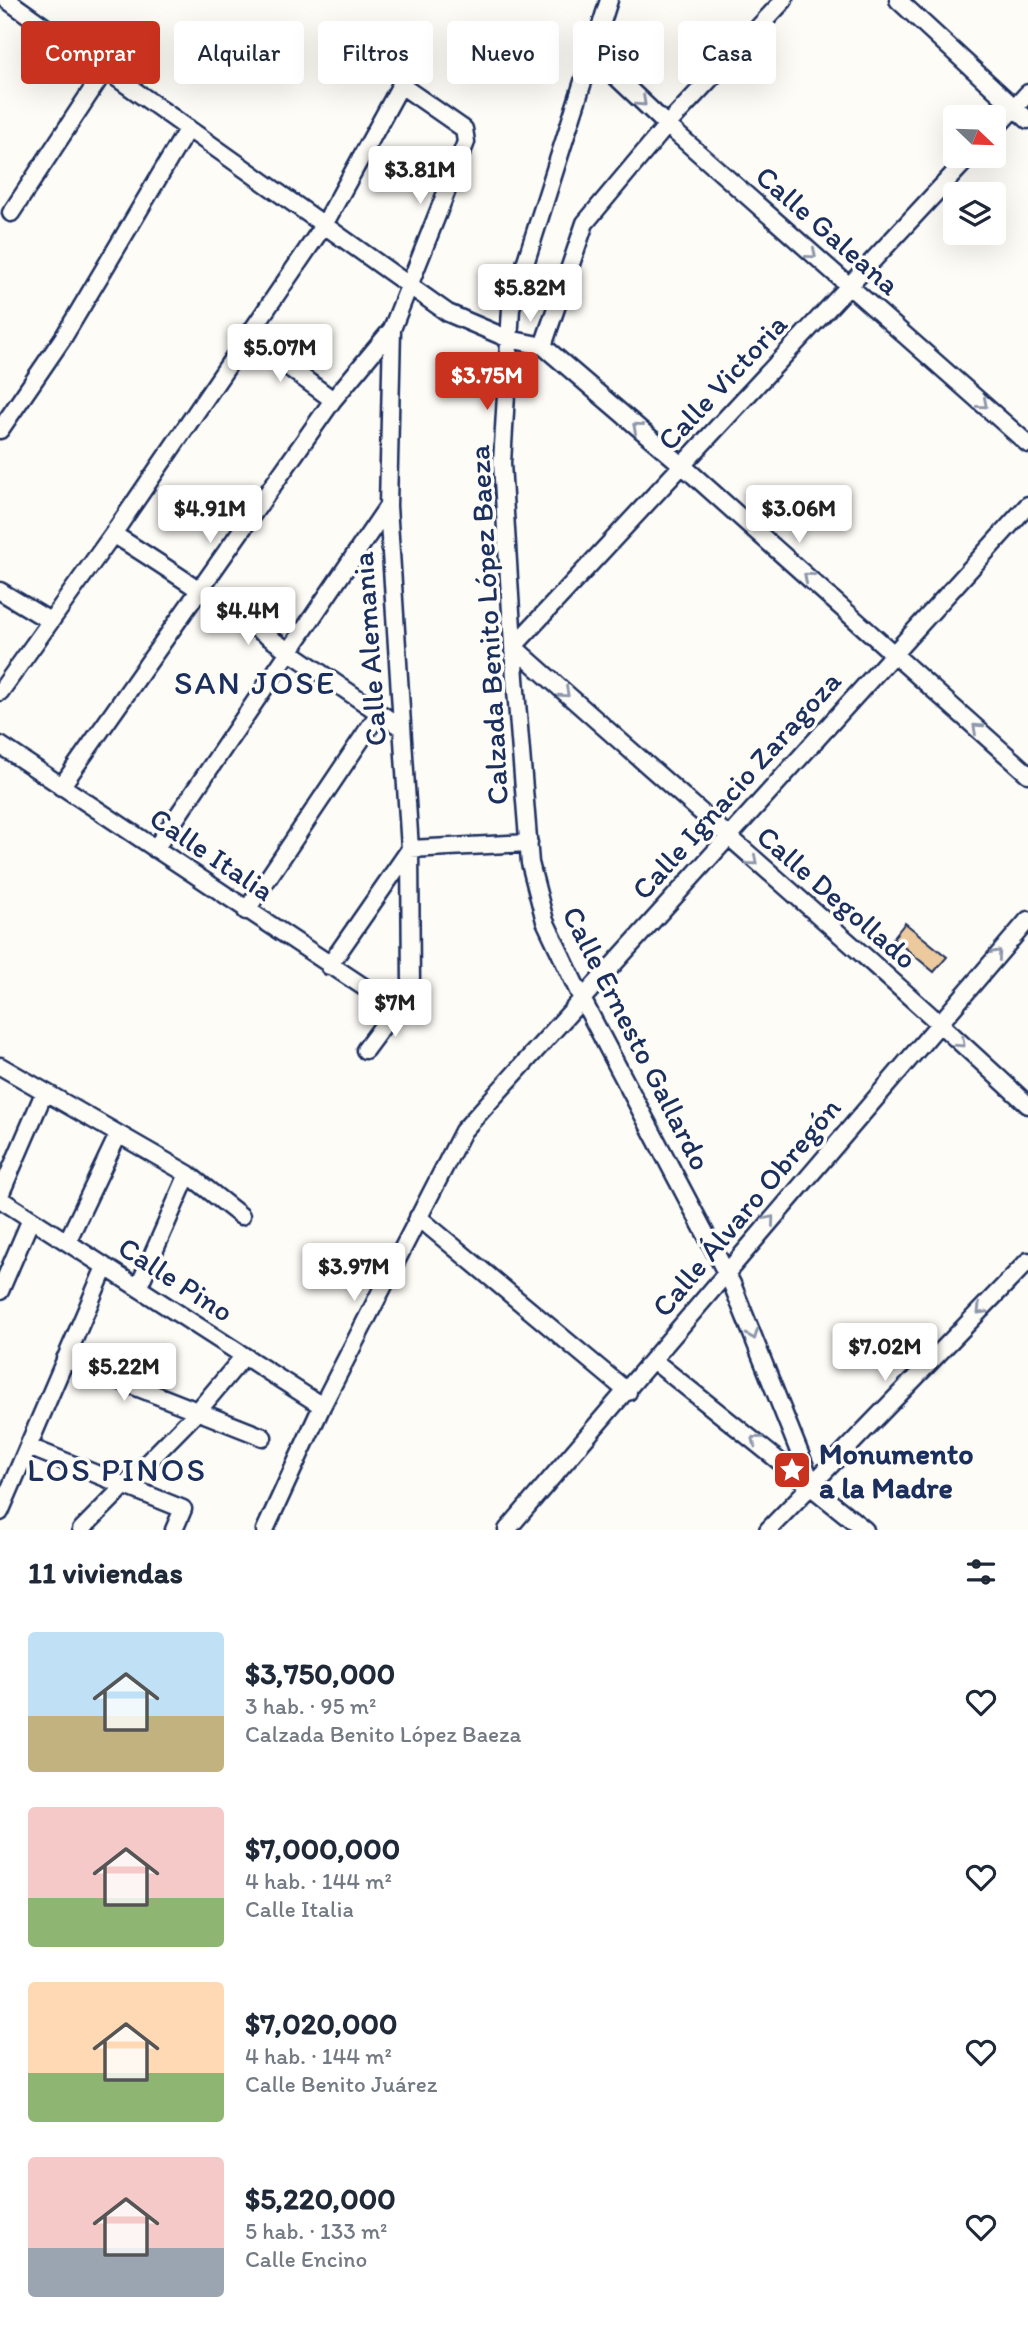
<!DOCTYPE html>
<html lang="es">
<meta charset="utf-8">
<style>
body{margin:0;font-family:Itim,sans-serif;background:#f6f6f7;color:#1f2937;height:100vh;display:flex;flex-direction:column;font-size:26px;white-space:nowrap}
*{box-sizing:border-box;margin:0}
p{font-size:23px;color:#747a83}
.icon{flex:none;width:38px;height:38px;fill:none;stroke:currentColor;stroke-width:2;stroke-linecap:round;stroke-linejoin:round}
.map{position:relative;height:1530px;overflow:hidden}
.sheet{display:flex;flex-direction:column;background:#fff;flex:1}
.sheet>*{flex:none}
.banner{position:absolute;left:21px;top:21px;width:987px;height:63px;display:flex;gap:14px}
.needle{width:46px;rotate:113deg}
.fabs{position:absolute;left:943px;top:105px;display:grid;gap:14px}
.fabs a{display:grid;place-items:center;width:63px;height:63px;border-radius:7px;background:#fff;box-shadow:0 7px 28px #0002;font-size:35px}
.price{position:absolute;translate:-50% -60px;padding:0 16px;border-radius:7px;background:#fff;color:#222;font-size:23px;line-height:46px;filter:drop-shadow(0 2px 4px #0008)}
.price::after{content:'';position:absolute;left:50%;top:42px;width:21px;height:16px;margin-left:-10px;background:inherit;clip-path:polygon(0 0,100% 0,50% 100%)}
.price.current{background:#c8321e;color:#fff}
ul{padding:0;list-style:none}
li{display:flex;align-items:center;gap:21px;height:175px;padding:0 28px}
li span{display:grid;place-items:center;flex:none;width:196px;height:140px;border-radius:7px;color:#555}
li>.icon{margin-inline-start:auto}
span .icon{width:84px;height:84px;fill:#fffc;stroke-width:1}
li b{font-size:30px}
h2{display:flex;justify-content:space-between;align-items:center;height:84px;padding:0 28px;font-size:30px}
.pill{padding:0 24px;border-radius:7px;background:#fff;box-shadow:0 7px 28px #0002;font-size:24px;line-height:63px}
.pill.current{background:#c8321e;color:#fff}
.map>svg:first-child{display:block}
</style>
<div class="map">
<svg width="1028" height="1530" viewBox="0 0 1028 1530">
<rect width="100%" height="100%" fill="#fdfcf7"/>
<filter id="ink" filterUnits="userSpaceOnUse"><feTurbulence type="fractalNoise" baseFrequency=".0143" numOctaves="2"/><feDisplacementMap in="SourceGraphic" scale="14" xChannelSelector="R" yChannelSelector="G"/><feConvolveMatrix kernelMatrix="1 2 1 2 8 2 1 2 1" color-interpolation-filters="sRGB"/></filter>
<g filter="url(#ink)">
<path fill="#ecca9e" stroke="#1b2f5e" stroke-width="2" d="M905 923 947 957 934 972 893 938Z"/>
<g fill="none" stroke-linecap="round" stroke-linejoin="round">
<defs>
<path id="minor" d="M7 0 448 313 509 339 543 346 682 465 1028 774
M609 0 511 308 502 463 515 678 530 863 545 921 581 997 732 1284 812 1484
M898 0 1028 120
M593 55 667 125 1028 444
M994 130 1028 93
M11 213 105 70
M249 338 333 400
M543 346 585 223 667 125 784 0
M0 430 63 338 188 128
M113 534C212 595 305 664 402 728
M0 591 50 621
M514 646 970 156
M514 647C685 800 861 949 1028 1105
M0 692 113 534 324 225 399 88H405L464 129 466 142 392 329 388 506 410 849 411 988 365 1050
M0 745 394 1007
M61 787 333 400 392 329
M155 849 388 506
M246 911 379 713
M329 966 410 849 529 843
M0 1066 188 1174 241 1216
M0 1195 44 1093
M0 1199 322 1406
M418 1217 628 1392
M67 1242 118 1135
M139 1286 188 1174
M0 1291 31 1219
M65 1359 263 1437
M654 1361 865 1530
M29 1447 183 1509 174 1530
M0 1512 105 1267
M81 1530 197 1412 244 1356
M265 1530 322 1406 463 1131 1028 505
M507 1530 1028 920
M768 1530 1028 1261"/>
</defs>
<use href="#minor" stroke="#1b2f5e" stroke-width="21"/>
<use href="#minor" stroke="#fdfcf7" stroke-width="16"/>
</g>
<defs><path id="oneway-chevron" d="M-2-3.5L2.5 0L-2 3.5" fill="none" stroke-width="1.6" stroke-linecap="round" stroke-linejoin="round" transform="scale(1.75)"/></defs>
<g stroke="#8c96aa">
<use href="#oneway-chevron" transform="translate(642 102) rotate(43)"/>
<use href="#oneway-chevron" transform="translate(812 254) rotate(41)"/>
<use href="#oneway-chevron" transform="translate(983 404) rotate(41)"/>
<use href="#oneway-chevron" transform="translate(637 427) rotate(-139)"/>
<use href="#oneway-chevron" transform="translate(808 577) rotate(-139)"/>
<use href="#oneway-chevron" transform="translate(565 693) rotate(42)"/>
<use href="#oneway-chevron" transform="translate(977 728) rotate(-138)"/>
<use href="#oneway-chevron" transform="translate(753 861) rotate(41)"/>
<use href="#oneway-chevron" transform="translate(997 954) rotate(-49)"/>
<use href="#oneway-chevron" transform="translate(961 1043) rotate(43)"/>
<use href="#oneway-chevron" transform="translate(770 1220) rotate(-50)"/>
<use href="#oneway-chevron" transform="translate(981 1310) rotate(134)"/>
<use href="#oneway-chevron" transform="translate(753 1335) rotate(68)"/>
<use href="#oneway-chevron" transform="translate(756 1440) rotate(-142)"/>
</g>
</g>
<defs>
<symbol id="sight-square" viewBox="-11 -11 22 22"><rect x="-9" y="-9" width="18" height="18" rx="4" fill="#c8321e" stroke="#fdfcf7"/><path d="M0-6L1.8-2.2L6-1.7L2.9 1.2L3.7 5.4L0 3.3L-3.7 5.4L-2.9 1.2L-6-1.7L-1.8-2.2Z" fill="#fff"/></symbol>
</defs>
<g fill-rule="evenodd">
<use href="#sight-square" x="770" y="1448" width="44" height="44"/>
</g>
<g text-anchor="middle" dominant-baseline="central" stroke-width="7" stroke-linejoin="round" paint-order="stroke">
<g font-size="30" fill="#1b2f5e" stroke="#fdfcf7">
<text transform="translate(828 230) rotate(41)">Calle Galeana</text>
<text transform="translate(722 382) rotate(-47)">Calle Victoria</text>
<text transform="translate(488 625) rotate(-93)">Calzada Benito López Baeza</text>
<text transform="translate(369 649) rotate(-94)">Calle Alemania</text>
<text transform="translate(736 785) rotate(-48)">Calle Ignacio Zaragoza</text>
<text transform="translate(212 854) rotate(34)">Calle Italia</text>
<text transform="translate(837 897) rotate(41)">Calle Degollado</text>
<text transform="translate(637 1038) rotate(63)">Calle Ernesto Gallardo</text>
<text transform="translate(746 1207) rotate(-50)">Calle Álvaro Obregón</text>
<text transform="translate(176 1279) rotate(33)">Calle Pino</text>
</g>
<g font-size="30" font-weight="bold" fill="#1b2f5e" stroke="#fdfcf7" text-anchor="start">
<text x="819" y="1453">Monumento<tspan x="819" dy="34">a la Madre</tspan></text>
</g>
<g font-size="33" letter-spacing="2" fill="#1b2f5e" stroke="#fdfcf7">
<text x="255" y="682">SAN JOSE</text>
<text x="117" y="1469">LOS PINOS</text>
</g>
</g>
</svg>
<div class="fabs">
<a><svg class="needle" viewBox="-14 -14 28 28"><path d="M0-13l5 13h-10z" fill="#e53935"/><path d="M0 13l5-13h-10z" fill="#747a83"/></svg></a>
<a><svg class="icon" aria-label="layers" viewBox="0 0 24 24"><path d="M12 4l9 5-9 5-9-5zM3 14l9 5 9-5"/></svg></a>
</div>
<b class="price" style="left:420px;top:206px">$3.81M</b>
<b class="price" style="left:530px;top:324px">$5.82M</b>
<b class="price" style="left:280px;top:384px">$5.07M</b>
<b class="price current" style="left:487px;top:412px">$3.75M</b>
<b class="price" style="left:210px;top:545px">$4.91M</b>
<b class="price" style="left:799px;top:545px">$3.06M</b>
<b class="price" style="left:248px;top:647px">$4.4M</b>
<b class="price" style="left:395px;top:1039px">$7M</b>
<b class="price" style="left:354px;top:1303px">$3.97M</b>
<b class="price" style="left:885px;top:1383px">$7.02M</b>
<b class="price" style="left:124px;top:1403px">$5.22M</b>
<div class="banner">
<a class="pill current">Comprar</a>
<a class="pill">Alquilar</a>
<a class="pill">Filtros</a>
<a class="pill">Nuevo</a>
<a class="pill">Piso</a>
<a class="pill">Casa</a>
</div>
</div>
<section class="sheet">
<h2>11 viviendas<svg class="icon" aria-label="filters" viewBox="0 0 24 24"><path d="M4 7h16M4 17h16"/><circle cx="9" cy="7" r="2"/><circle cx="15" cy="17" r="2"/></svg></h2>
<ul>
<li><span style="background:linear-gradient(#bfe0f5 60%,#c2b280 0)"><svg class="icon" aria-label="home" viewBox="0 0 24 24"><path d="M3 11l9-7 9 7M6 9v11h12V9"/></svg></span><div><b>$3,750,000</b><p>3 hab. · 95 m²</p><p>Calzada Benito López Baeza</p></div><svg class="icon" aria-label="heart" viewBox="0 0 24 24"><path d="M12 20l-8-8c-3-5 5-10 8-4 3-6 11-1 8 4z"/></svg></li>
<li><span style="background:linear-gradient(#f6c9c9 65%,#8fb573 0)"><svg class="icon" aria-label="home" viewBox="0 0 24 24"><path d="M3 11l9-7 9 7M6 9v11h12V9"/></svg></span><div><b>$7,000,000</b><p>4 hab. · 144 m²</p><p>Calle Italia</p></div><svg class="icon" aria-label="heart" viewBox="0 0 24 24"><path d="M12 20l-8-8c-3-5 5-10 8-4 3-6 11-1 8 4z"/></svg></li>
<li><span style="background:linear-gradient(#ffd9b3 65%,#8fb573 0)"><svg class="icon" aria-label="home" viewBox="0 0 24 24"><path d="M3 11l9-7 9 7M6 9v11h12V9"/></svg></span><div><b>$7,020,000</b><p>4 hab. · 144 m²</p><p>Calle Benito Juárez</p></div><svg class="icon" aria-label="heart" viewBox="0 0 24 24"><path d="M12 20l-8-8c-3-5 5-10 8-4 3-6 11-1 8 4z"/></svg></li>
<li><span style="background:linear-gradient(#f6c9c9 65%,#9aa5b1 0)"><svg class="icon" aria-label="home" viewBox="0 0 24 24"><path d="M3 11l9-7 9 7M6 9v11h12V9"/></svg></span><div><b>$5,220,000</b><p>5 hab. · 133 m²</p><p>Calle Encino</p></div><svg class="icon" aria-label="heart" viewBox="0 0 24 24"><path d="M12 20l-8-8c-3-5 5-10 8-4 3-6 11-1 8 4z"/></svg></li>
</ul>
</section>
